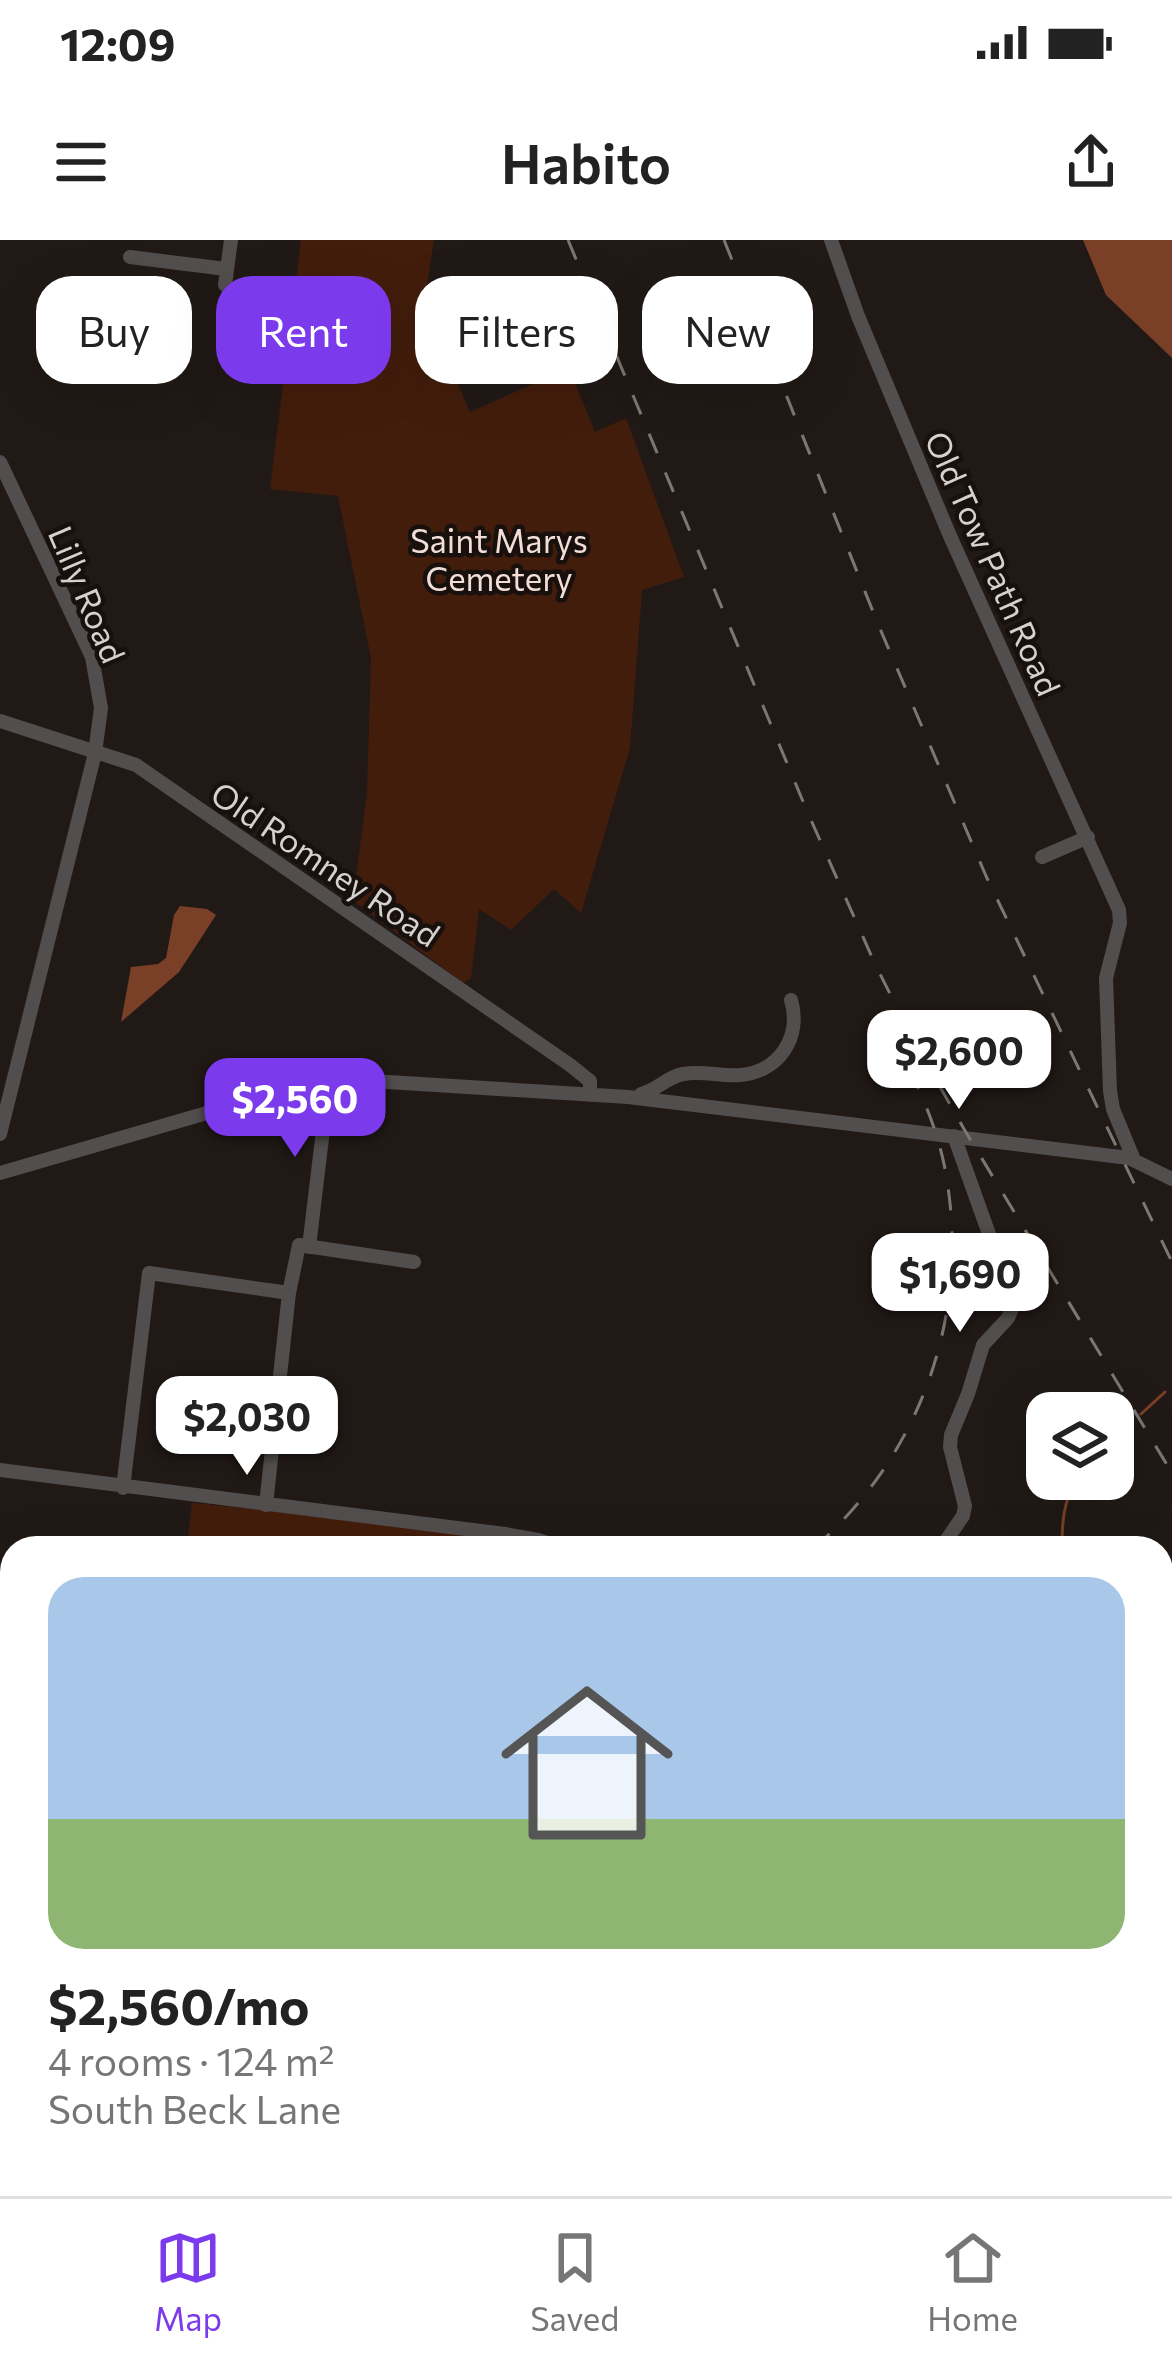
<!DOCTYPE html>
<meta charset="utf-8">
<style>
body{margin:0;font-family:Commissioner,sans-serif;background:#f2f2f2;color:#222;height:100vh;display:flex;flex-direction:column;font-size:45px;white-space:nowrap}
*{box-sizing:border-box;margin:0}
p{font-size:39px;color:#767676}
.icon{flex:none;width:66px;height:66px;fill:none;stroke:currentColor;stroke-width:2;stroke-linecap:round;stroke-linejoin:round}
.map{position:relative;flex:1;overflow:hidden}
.sheet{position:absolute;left:0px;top:1296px;width:1173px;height:660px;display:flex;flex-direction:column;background:#fff;border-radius:36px 36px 0 0;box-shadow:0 12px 48px #0002}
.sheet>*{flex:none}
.guide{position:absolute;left:36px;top:36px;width:1101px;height:108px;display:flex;gap:24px}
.tools{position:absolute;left:1026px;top:1152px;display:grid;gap:24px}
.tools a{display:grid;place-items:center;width:108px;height:108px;border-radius:24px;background:#fff;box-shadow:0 12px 48px #0002;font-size:60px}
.price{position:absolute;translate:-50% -102px;padding:0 27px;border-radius:24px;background:#fff;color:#222;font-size:39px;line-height:78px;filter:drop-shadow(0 3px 6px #0008)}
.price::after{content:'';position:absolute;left:50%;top:72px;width:36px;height:27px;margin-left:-18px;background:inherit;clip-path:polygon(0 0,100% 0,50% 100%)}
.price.active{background:#7c3aed;color:#fff}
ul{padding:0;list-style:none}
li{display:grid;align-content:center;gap:24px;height:636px;padding:0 48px}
li span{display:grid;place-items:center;height:372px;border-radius:36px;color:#555}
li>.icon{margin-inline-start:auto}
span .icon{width:216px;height:216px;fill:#fffc;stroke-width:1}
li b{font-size:51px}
.pill{padding:0 42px;border-radius:36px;background:#fff;box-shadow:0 12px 48px #0002;font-size:42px;line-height:108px}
.pill.active{background:#7c3aed;color:#fff}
.status{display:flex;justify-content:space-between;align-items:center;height:84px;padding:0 60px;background:#fff;direction:ltr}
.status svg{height:33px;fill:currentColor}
header{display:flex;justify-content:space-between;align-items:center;height:156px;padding:0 48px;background:#fff;font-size:54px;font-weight:600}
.dock{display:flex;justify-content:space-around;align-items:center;height:168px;border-top:3px solid #e0e0e0;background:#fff;font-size:33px;color:#767676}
.dock a{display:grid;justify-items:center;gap:6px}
.dock .active{color:#7c3aed}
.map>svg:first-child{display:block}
</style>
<div class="status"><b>12:09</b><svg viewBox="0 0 49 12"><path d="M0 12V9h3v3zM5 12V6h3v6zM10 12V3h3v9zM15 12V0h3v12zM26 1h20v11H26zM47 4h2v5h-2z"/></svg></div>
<header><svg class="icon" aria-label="menu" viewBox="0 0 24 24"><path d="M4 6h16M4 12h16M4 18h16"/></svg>Habito<svg class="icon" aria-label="share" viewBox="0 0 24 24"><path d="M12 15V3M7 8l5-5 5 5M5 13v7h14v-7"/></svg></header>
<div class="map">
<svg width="1172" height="1956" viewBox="0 0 1172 1956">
<rect width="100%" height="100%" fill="#211916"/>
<path fill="#431d0c" d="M301 0H434L424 64 470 172 569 128 595 192 626 178 684 337 642 350 630 508 581 673 554 649 511 690 479 669 471 738 463 743 353 660 367 553 371 418 338 256 270 249Z
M192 1263 606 1302 609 1308H187Z
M1161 1506 1172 1509V1746H1161Z
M873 1944H1077L1075 1956H861Z"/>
<path fill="#7a4027" d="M1083 0H1172V118L1106 55Z
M180 666 207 669 216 675 179 732 121 782 131 727 158 724 166 718 174 675Z"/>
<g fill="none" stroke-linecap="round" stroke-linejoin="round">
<path stroke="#7a4027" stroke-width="3" d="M1141 1174 1165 1152
M1113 1201 1132 1183
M1062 1308C1062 1282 1063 1262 1077 1239
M1161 1693H1167L1172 1699
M782 1956 792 1952 809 1956
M862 1956 874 1944
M978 1956 984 1944"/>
<path stroke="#524e4d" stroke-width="14" d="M831 0 858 76 950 296 1119 670 1120 683 1106 738 1110 851 1113 869 1134 920
M130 17 226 29
M225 45 231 0
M0 222 92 417 101 468 95 513 0 894
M0 481 136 525 570 825 590 841V855
M1042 617 1088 597
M641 854C657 850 667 837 683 834 703 830 721 837 740 835 779 832 802 797 791 760
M0 933 224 868 318 842 340 839 628 857 1129 918 1172 939
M309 1007 329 840
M0 1230 505 1294 538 1300 563 1308
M123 1248 149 1033 289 1053
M266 1265 289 1053 299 1005 414 1022
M941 1308 963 1276 965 1266 950 1207 951 1195 968 1154 983 1105 1008 1078 1014 1064 954 896
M1161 1483 1172 1488
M0 1512 12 1514
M323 1944 343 1956
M246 1956 260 1944
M666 1956 674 1944
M1107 1956 1111 1944"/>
<path stroke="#7d7774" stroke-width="3" stroke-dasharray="21 21" stroke-linecap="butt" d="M568 0 807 571 875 724 915 803 964 889 1172 1233
M724 0 878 384 986 636 1172 1022
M814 1308C924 1212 973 1067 944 924 935 881 916 842 897 804
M1161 1490 1172 1494
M0 1841 12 1834"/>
</g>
<g text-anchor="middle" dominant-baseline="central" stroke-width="9" stroke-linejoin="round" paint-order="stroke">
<g font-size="33" fill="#f2ded7" stroke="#17100d">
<text x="499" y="299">Saint Marys<tspan x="499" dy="38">Cemetery</tspan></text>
</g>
<g font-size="33" fill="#d6d1ce" stroke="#17100d">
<text transform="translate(994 323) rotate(66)">Old Tow Path Road</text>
<text transform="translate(88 354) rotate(67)">Lilly Road</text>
<text transform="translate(326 623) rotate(34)">Old Romney Road</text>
</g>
</g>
</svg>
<div class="tools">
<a><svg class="icon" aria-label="layers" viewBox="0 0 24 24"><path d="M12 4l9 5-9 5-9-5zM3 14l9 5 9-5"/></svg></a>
</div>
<b class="price" style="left:959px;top:872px">$2,600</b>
<b class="price active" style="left:295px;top:920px">$2,560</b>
<b class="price" style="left:960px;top:1095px">$1,690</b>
<b class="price" style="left:247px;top:1238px">$2,030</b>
<div class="guide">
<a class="pill">Buy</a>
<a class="pill active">Rent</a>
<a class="pill">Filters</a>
<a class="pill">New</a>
</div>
<section class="sheet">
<ul>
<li><span style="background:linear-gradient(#a9c7e8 65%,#8fb573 0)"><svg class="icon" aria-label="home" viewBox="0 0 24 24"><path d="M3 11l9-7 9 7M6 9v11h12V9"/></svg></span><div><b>$2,560/mo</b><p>4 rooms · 124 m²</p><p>South Beck Lane</p></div></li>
</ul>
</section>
</div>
<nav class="dock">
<a class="active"><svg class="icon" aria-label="map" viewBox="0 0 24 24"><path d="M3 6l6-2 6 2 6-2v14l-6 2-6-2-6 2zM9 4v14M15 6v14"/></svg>Map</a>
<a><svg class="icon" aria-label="saved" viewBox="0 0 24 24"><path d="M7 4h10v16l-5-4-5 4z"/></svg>Saved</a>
<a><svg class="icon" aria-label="home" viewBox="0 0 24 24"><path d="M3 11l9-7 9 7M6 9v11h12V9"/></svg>Home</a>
</nav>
